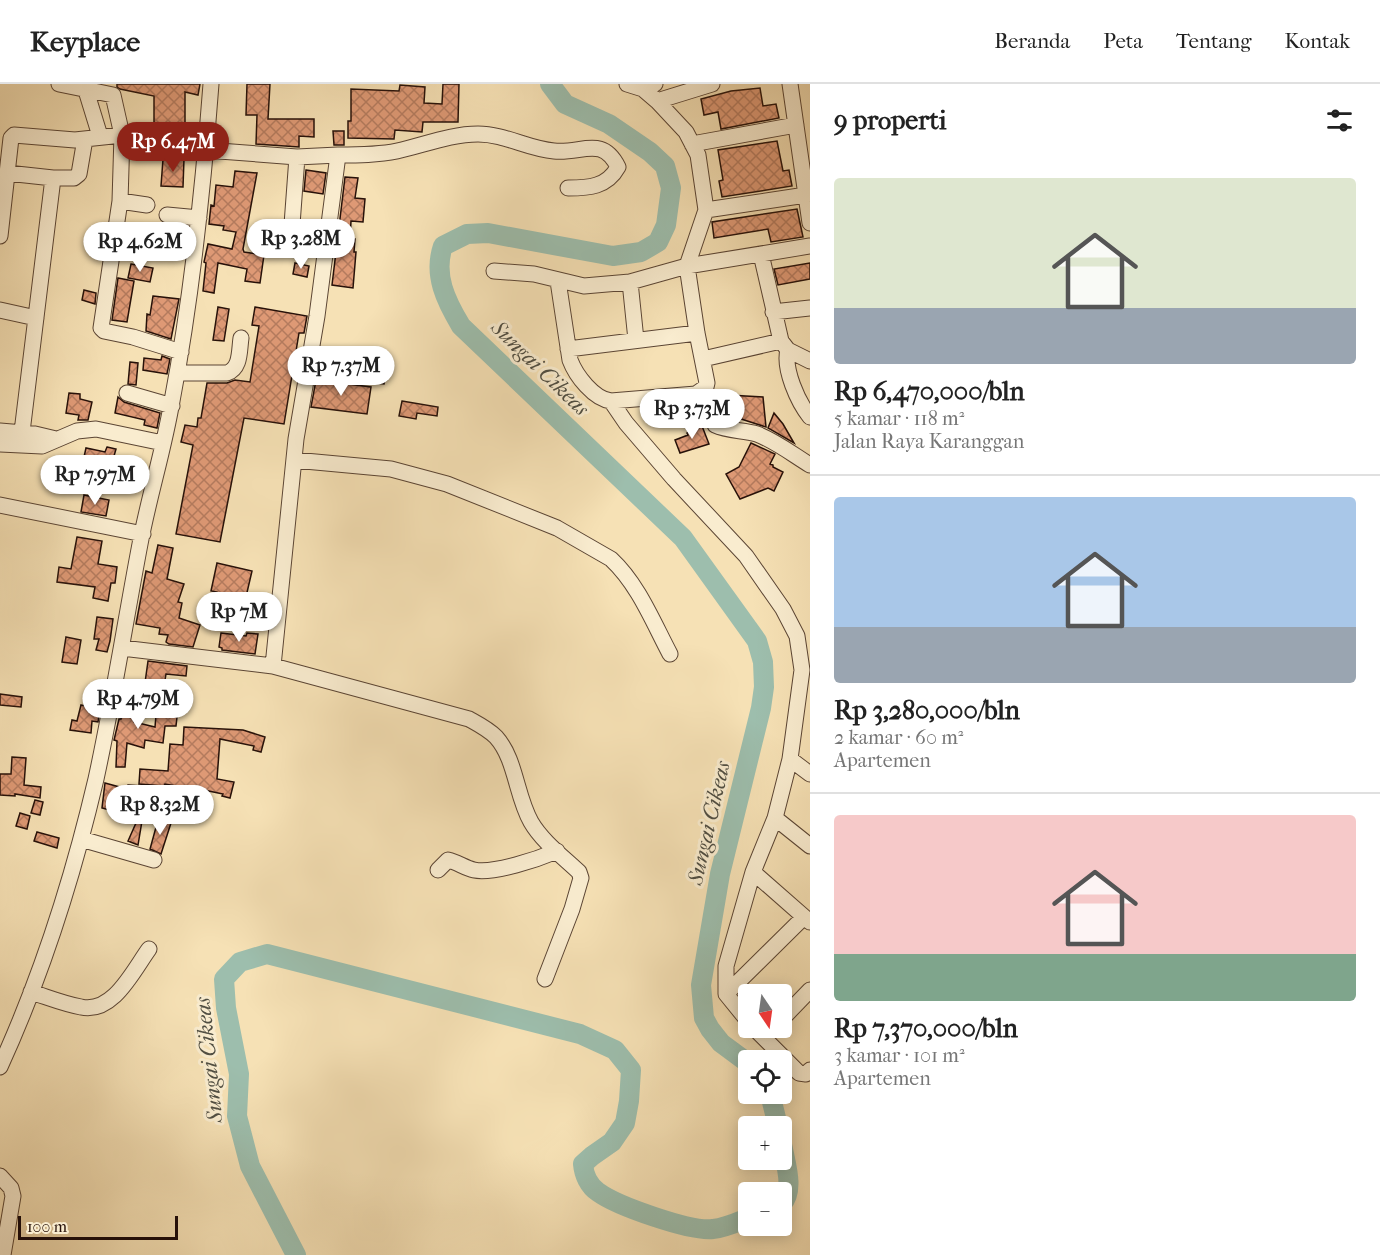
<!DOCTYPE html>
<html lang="id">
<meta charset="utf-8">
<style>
body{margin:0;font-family:"IM FELL French Canon",serif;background:#f6f6f6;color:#222;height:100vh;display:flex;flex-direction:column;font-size:22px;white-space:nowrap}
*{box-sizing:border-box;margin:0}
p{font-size:20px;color:#767676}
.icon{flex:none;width:33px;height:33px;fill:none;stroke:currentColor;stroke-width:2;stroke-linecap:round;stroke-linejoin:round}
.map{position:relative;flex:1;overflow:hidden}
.details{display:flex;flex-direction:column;background:#fff;width:570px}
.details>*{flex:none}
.needle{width:39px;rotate:167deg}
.tools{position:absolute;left:738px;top:900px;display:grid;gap:12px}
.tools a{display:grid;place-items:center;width:54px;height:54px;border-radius:6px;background:#fff;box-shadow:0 3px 15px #0003;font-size:30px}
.scale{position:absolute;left:18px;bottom:15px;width:160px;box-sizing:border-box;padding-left:6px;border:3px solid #271109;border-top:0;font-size:16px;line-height:21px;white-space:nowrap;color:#271109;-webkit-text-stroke:4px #f9eccf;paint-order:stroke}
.price{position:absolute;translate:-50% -51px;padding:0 14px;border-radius:21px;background:#fff;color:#222;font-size:20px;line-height:39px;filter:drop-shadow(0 2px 3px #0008)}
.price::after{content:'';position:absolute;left:50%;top:36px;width:18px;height:14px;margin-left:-9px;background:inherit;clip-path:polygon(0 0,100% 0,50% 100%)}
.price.selected{background:#8f2418;color:#fff}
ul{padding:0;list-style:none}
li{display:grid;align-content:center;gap:12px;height:318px;padding:0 24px}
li+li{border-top:2px solid #e0e0e0}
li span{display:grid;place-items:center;height:186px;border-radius:6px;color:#555}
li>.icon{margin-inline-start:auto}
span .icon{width:108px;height:108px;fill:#fffc;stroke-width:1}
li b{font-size:26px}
h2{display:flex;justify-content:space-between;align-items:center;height:72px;padding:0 24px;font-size:26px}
header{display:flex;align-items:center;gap:36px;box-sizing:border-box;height:84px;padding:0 30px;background:#fff;border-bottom:2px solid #e0e0e0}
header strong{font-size:28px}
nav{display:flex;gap:33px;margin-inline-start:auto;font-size:21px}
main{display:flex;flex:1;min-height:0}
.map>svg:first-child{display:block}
</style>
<header>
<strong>Keyplace</strong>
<nav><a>Beranda</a><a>Peta</a><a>Tentang</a><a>Kontak</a></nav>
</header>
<main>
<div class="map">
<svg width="810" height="1171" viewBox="0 0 810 1171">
<defs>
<pattern id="building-cross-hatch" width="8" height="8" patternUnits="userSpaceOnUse" patternTransform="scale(1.5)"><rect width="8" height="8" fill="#de9975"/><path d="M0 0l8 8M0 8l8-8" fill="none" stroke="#b47b5e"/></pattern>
</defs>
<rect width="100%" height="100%" fill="#f6e1b5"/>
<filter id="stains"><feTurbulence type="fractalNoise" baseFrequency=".00333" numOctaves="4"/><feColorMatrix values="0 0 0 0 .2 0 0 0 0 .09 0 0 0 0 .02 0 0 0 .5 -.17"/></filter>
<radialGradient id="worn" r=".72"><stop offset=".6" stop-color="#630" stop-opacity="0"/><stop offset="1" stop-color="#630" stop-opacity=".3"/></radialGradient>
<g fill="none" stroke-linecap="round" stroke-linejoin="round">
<path stroke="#9dbead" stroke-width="20" d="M550 0 565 20 609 40 650 68 665 82 671 104 666 141 658 158 641 168 613 172 488 149 467 150 443 162C433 191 446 217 461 242L683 454 757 557 763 578 764 603 761 624 720 790 701 901 704 934 710 945 721 959 748 979
M770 1010 778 1042
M782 1060C785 1078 795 1106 782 1120
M296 1171 250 1082 237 1032 239 990 226 924 224 895 240 878 267 870 580 950 615 966 631 986 629 1017 625 1039 612 1058 592 1072 583 1080C584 1091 589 1102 598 1108 617 1122 691 1148 713 1145 725 1144 738 1138 748 1134"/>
</g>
<path fill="url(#building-cross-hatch)" stroke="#271109" stroke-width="1.5" d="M117 0H200L198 11 185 8V42L154 43V12L120 5 117 3Z
M247 0H270L268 35H314V53L299 52V63L256 60 257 31H246Z
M443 0H459L458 38H423L422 48 395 46 394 55 348 54V37H351V5L399 7 400 1 425 3 424 19 442 20Z
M760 4 763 22 776 20 779 34 721 45 718 28 704 31 701 15 731 7Z
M333 47H344V61H334Z
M777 57 783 87 789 86 792 102 722 113 719 97 723 96 718 66Z
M163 75H184L183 103 161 102Z
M306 86 326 89 323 110 304 107Z
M235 87 257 89 243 165 244 168 264 171 260 199 245 197 247 185 218 179 214 209 203 207 206 179 204 178 208 160 232 165 236 148 223 146 224 142 209 140 211 121 214 122 216 101 233 103Z
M345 93 358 94 355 114 365 115 363 138 351 137 350 155H355L354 168H356L353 204 332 201Z
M797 125 803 153 771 158 768 145 714 154 712 138Z
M295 179 309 182 307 193 293 190Z
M810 179V195L778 201 774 185Z
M131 180 153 184 150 198 128 194Z
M118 194 134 197 127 238 112 236Z
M84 206 96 209 95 220 82 216Z
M153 212 179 215 171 255 146 247 147 230 150 231Z
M218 223 229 225 224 257 213 256Z
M255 223 307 232 304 249H299L284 340 244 334 220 458 176 450 193 361 181 358 185 341 197 343 198 334H201L207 299H227L235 296 250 298 259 242 252 241Z
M162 272 170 275 167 290 143 286 144 274 161 276Z
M372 276 388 280 384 300 368 298Z
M130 278 138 279 136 301 128 300Z
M316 296 371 303 367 330 311 323Z
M69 309 80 310V315L92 318 88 336H78L79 331 66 329Z
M728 311 763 313 766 343 735 333V336L714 331 705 336 706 326 713 325 714 316H727Z
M118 313 124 318 160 329 157 344 144 341 145 336 115 329Z
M402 317 438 323 437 332 417 329 416 335 399 332Z
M774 329 783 340 794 359 768 344Z
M702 342 709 360 680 369 675 356 688 351 687 349Z
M751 359 775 370 770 380 773 381V383L783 388 774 407 768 404 740 415 726 390 739 383Z
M107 363 116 365 114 372 143 379 140 389 144 390 141 402 122 397 123 389 98 383 97 386 82 382 86 364 105 368Z
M84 411 109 416 106 432 81 428Z
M77 453 102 457 98 480 117 483 115 499H111L108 517 93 514 95 503 57 498 59 483 71 485Z
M158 461 173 464 167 495 184 500 178 518 182 519 179 534 200 541 193 563 169 560 166 558 168 551 159 550 160 544 136 540 146 487 152 489Z
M217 479 252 487 245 517 251 518 250 533 215 529 217 508 211 507Z
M97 533 113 535 110 557 107 568 96 566 99 555H94Z
M221 549 246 552 247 549 258 550 255 570 222 566V564L219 563Z
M66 553 81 556 77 580 62 578Z
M148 577 187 582 186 592 166 590 162 615 143 613Z
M0 610 22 613 21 623 0 621Z
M126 610 139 613 134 638 155 643 156 631 177 633 176 642H165L163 659 145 656 144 664 127 659 125 683H116L117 657 114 656 119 635H121Z
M81 621 100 625 98 638 92 637 91 649 70 646 72 636 77 637Z
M184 643 243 646 265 653 261 668 253 666 254 662 220 655 217 695 234 698 230 714 222 712 223 710 199 705 198 713 188 712 189 704 165 700 164 702 139 700 140 685 168 687 170 660 183 661Z
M12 673 26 674 24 701 41 703 40 714 15 710V712L0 711V690H11Z
M105 699 127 705 128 701 143 702 142 715 146 716 144 724 118 719 117 728 102 724Z
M35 716 43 718 40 731 31 729Z
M20 729 30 732 27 745 16 742Z
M140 730 143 731 138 761 128 757Z
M158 736 171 739 161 770 150 765Z
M37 748 59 754 57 764 34 757Z"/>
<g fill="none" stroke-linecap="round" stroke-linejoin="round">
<defs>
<path id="minor" d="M59 0 113 11 122 51 120 117 101 244 104 247 133 253 181 268
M84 0 100 52
M627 0 643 5 655 0
M790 0 810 139
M643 5 657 17 712 0
M692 60 796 41
M206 66 297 73 338 71 317 232 296 355 273 582
M338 71C358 71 378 71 397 67 424 61 451 50 478 50 505 50 528 65 554 67 582 70 602 51 618 83 607 103 589 104 568 104
M7 89 53 94H74L79 90 85 55
M120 117 147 121
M706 126 806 111
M167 131 199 134
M0 152 11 54 14 51 75 56 122 51 207 56
M291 154 297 73
M761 170 781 257 788 266 810 277
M494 187 534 190 584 202 630 198 687 182 810 162
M558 197 570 276C576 292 594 315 611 317L696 310 706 303 707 299 697 249 687 182 706 126 698 71 686 48 657 17
M630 198 636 256
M0 226 36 234
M773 228 810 224
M568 265 697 249
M788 266C783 285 798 318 810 333
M703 275 781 257
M177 289H227C241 284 239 267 241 254
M127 309 172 322
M611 317 626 339 674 395 746 472 783 525 797 552 802 586 790 675 775 734 810 762
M715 341C728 347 743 346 757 350 777 358 792 370 810 381
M0 347 35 350 56 355
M22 348 53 94
M0 360 42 362 77 347 96 345 163 359
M294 376 391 385 447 400 557 444 611 475C638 500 653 538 670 570
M0 421 143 450
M122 564 273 582 469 635C478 640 488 645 496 653 516 675 516 712 531 738 542 757 562 772 579 788L581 794 572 825 545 895
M790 675 810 690
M81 755 154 776
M438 786 448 776C457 778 465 784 474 786 494 790 538 775 557 767
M753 788 810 838
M31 908C47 913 64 920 81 923 113 930 133 887 149 865
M726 910 804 833
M782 935 810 906
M748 937 726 910V882L753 788 775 734
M754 944 799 989 806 990 810 986
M0 983C42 891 73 793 96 695 113 617 125 539 140 460 149 412 164 365 172 317 192 212 203 106 211 0
M0 1092 11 1104 13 1112 3 1171"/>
</defs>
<use href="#minor" stroke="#5b4534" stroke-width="17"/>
<use href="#minor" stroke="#f9eccf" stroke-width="15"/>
</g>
<g text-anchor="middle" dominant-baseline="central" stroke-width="6" stroke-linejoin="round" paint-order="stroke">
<g font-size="22" font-style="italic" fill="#504e42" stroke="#f9eccf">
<text transform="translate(540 284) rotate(44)">Sungai Cikeas</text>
<text transform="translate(709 739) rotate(-77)">Sungai Cikeas</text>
<text transform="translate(209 976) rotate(-96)">Sungai Cikeas</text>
</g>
</g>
<rect width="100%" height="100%" filter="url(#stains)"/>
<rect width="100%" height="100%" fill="url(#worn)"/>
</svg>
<div class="tools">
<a><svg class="needle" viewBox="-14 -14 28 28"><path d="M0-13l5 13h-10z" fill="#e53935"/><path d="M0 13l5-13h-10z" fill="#767676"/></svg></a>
<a><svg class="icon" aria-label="locate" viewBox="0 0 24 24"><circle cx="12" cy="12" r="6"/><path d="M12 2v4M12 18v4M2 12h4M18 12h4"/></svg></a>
<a>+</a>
<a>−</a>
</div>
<div class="scale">100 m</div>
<b class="price selected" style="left:173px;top:89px">Rp 6.47M</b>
<b class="price" style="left:301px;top:186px">Rp 3.28M</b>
<b class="price" style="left:140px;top:189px">Rp 4.62M</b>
<b class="price" style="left:341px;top:313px">Rp 7.37M</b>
<b class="price" style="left:692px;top:356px">Rp 3.73M</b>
<b class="price" style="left:95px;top:422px">Rp 7.97M</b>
<b class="price" style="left:239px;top:559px">Rp 7M</b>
<b class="price" style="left:138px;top:646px">Rp 4.79M</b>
<b class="price" style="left:160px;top:752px">Rp 8.32M</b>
</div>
<section class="details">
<h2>9 properti<svg class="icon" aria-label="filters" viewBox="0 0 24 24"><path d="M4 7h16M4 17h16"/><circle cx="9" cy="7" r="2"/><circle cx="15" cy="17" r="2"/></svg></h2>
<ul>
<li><span style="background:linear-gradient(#dfe7d0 70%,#9aa5b1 0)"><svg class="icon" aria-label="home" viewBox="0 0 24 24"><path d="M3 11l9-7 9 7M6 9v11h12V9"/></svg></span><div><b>Rp 6,470,000/bln</b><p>5 kamar · 118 m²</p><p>Jalan Raya Karanggan</p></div></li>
<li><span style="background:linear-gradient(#a9c7e8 70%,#9aa5b1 0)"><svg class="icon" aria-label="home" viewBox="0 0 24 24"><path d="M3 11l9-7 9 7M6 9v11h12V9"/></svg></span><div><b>Rp 3,280,000/bln</b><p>2 kamar · 60 m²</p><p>Apartemen</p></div></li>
<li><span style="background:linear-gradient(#f6c9c9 75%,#7fa58c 0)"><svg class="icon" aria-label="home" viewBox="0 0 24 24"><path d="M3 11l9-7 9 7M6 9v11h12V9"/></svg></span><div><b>Rp 7,370,000/bln</b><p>3 kamar · 101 m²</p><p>Apartemen</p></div></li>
</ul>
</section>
</main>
